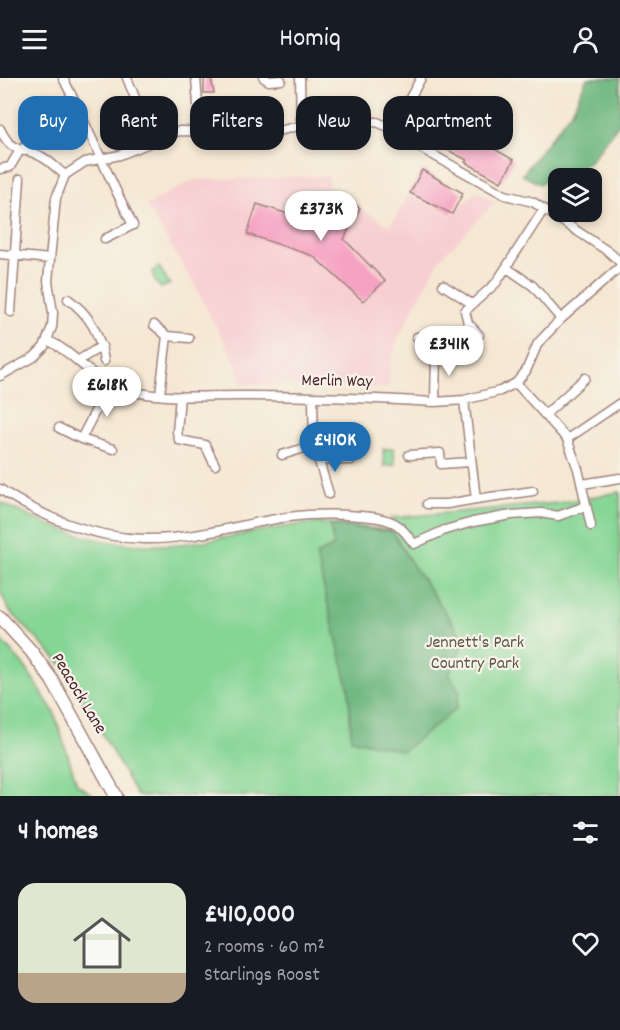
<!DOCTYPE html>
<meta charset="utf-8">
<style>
body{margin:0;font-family:Dekko,sans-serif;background:#20242c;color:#f1f3f6;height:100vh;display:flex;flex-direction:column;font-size:22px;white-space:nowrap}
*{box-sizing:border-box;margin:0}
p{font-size:20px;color:#9ea1a6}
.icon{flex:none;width:33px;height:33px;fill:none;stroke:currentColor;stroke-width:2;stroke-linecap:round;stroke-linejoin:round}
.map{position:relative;height:718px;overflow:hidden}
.drawer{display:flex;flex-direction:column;background:#171b24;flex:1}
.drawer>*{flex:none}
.banner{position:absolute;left:18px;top:18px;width:585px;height:54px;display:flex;gap:12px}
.buttons{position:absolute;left:548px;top:90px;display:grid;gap:12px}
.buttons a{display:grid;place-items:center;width:54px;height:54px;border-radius:12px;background:#171b24;box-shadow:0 3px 9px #0003;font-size:30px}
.price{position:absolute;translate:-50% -51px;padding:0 14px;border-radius:21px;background:#fff;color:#222;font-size:20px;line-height:39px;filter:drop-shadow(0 2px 3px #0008)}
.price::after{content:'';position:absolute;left:50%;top:36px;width:18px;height:14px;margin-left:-9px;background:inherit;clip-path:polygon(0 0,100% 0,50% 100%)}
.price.on{background:#1f6fb2;color:#fff}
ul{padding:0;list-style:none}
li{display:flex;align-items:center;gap:18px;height:150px;padding:0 18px}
li span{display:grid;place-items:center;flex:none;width:168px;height:120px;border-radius:18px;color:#555}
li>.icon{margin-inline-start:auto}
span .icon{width:72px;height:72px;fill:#fffc;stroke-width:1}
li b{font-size:26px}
h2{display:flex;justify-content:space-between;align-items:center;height:72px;padding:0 18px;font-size:26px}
.chip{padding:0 21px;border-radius:18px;background:#171b24;box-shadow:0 3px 9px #0003;font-size:21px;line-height:54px}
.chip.on{background:#1f6fb2;color:#fff}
header{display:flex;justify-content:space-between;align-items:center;height:78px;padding:0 18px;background:#171b24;font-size:27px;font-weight:600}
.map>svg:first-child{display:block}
</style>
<header><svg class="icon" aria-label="menu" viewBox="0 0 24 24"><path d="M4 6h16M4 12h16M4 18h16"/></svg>Homiq<svg class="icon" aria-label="person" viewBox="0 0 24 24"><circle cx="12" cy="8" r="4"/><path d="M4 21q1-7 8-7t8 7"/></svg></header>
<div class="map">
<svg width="620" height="718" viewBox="0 0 620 718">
<rect width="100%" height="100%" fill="#f7f3e8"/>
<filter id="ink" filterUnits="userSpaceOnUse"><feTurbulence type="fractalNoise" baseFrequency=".0167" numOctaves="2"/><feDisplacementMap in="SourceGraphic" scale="12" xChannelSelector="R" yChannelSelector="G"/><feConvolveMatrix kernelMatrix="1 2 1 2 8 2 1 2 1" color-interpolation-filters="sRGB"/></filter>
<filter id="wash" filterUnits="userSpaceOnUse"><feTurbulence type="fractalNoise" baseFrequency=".008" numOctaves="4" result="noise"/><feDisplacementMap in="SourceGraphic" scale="24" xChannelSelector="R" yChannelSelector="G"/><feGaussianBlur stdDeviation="1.35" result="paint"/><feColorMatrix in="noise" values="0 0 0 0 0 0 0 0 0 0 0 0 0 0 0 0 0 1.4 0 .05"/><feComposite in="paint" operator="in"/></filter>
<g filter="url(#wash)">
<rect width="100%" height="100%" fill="#f5e7d2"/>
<path fill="#f7cfd2" d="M330 98 328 108 331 113 390 148 410 115 451 138 476 113 495 124 440 181 398 260 391 283 388 310 242 306 238 290 193 205 146 127 194 102Z"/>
<path fill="#85d594" stroke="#687a60" stroke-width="1.5" d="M159 189 170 206 161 210 154 202 153 193Z
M394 370 395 387 384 388 383 371Z
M620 414V718H137L66 591 8 531 0 513V424C53 452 106 470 167 467 217 465 266 448 317 445 340 444 366 450 390 452L391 440 557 425Z
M0 561 26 590 54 634 77 706 95 718H0Z"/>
<path fill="#6cb67e" stroke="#5b6a54" stroke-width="1.5" d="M587 0H620V44L589 85 540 106 522 97 573 31Z
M330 447 393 454 410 483 460 555 461 571 449 596 460 614 456 631 403 673 351 661 349 613 316 477 334 468Z"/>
<g id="blocks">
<path fill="#f6a2c3" d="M204 0H211L214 15H204Z
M423 30 470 55 469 57 514 82 501 104 465 84 467 82 411 53Z
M422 92 463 115 452 136 410 115Z
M337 116 360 130 344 161 385 203 363 223 313 178 247 156 257 126 319 146Z"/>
</g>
</g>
<g filter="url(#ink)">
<use href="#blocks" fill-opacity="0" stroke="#a0837e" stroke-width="1.5"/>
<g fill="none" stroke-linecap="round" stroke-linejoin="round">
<defs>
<path id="street" d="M63 0C88 49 108 99 133 147L105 161
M127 0 140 32
M196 0 200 53
M264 0 269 3 281 2
M300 0 301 46
M0 51C13 78 21 67 42 79 50 83 57 91 65 97
M393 51 421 0
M24 73 30 52 48 40
M0 91 10 89 20 72
M0 176 50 181
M507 190 533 208 561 241
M443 207 472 226
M68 221C90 237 100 256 104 283
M11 234 20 101
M154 247 167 258 160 316
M479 257 468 245 465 233 496 205 544 131
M167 258 189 260
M417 259 436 274H455
M47 262C76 275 90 301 119 310 157 322 199 318 238 318 304 318 370 320 435 324L464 322 500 313 516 305 526 293 538 265 561 241 620 189
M79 282 102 268
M0 298 34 279 44 269 52 249 53 235 48 203 50 181 56 120 65 97 85 84 120 77 179 53 240 54 283 52 309 45 377 44 393 51 417 68 505 117 533 124 609 174 620 184
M516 305 567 361 578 391 591 448
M180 318 177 354 179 362 205 367 215 387
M313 321 314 367 329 416
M464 322 476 421 533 413
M435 324 436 274
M546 336 585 300
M59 350 81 361 113 371
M81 361 109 306
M567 361 620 325
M282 377 314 367
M409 377 440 375 441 386 470 384
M318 382H351
M582 406 620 400
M0 411C41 439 94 460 144 461 194 462 240 446 288 439 312 436 336 436 360 438 372 439 385 440 396 446 403 451 409 459 414 466L445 452 473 444 511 437 541 435 558 438 583 429
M427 426H447L476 421"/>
<path id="secondary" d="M0 539 31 573 52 602 116 718"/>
</defs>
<use href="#street" stroke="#a0837e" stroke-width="11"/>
<use href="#secondary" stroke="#a0837e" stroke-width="15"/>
<use href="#street" stroke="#fff" stroke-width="8"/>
<use href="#secondary" stroke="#fff" stroke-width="12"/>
</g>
</g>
<g text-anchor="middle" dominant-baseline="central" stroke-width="4.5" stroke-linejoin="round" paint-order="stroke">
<g font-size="18" fill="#4a1f2b" stroke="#f7f3e8">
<text transform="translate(337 304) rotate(1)">Merlin Way</text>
<text transform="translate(78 616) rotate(59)">Peacock Lane</text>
</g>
<g font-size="18" fill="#5c564a" stroke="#f7f3e8">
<text x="475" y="565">Jennett's Park<tspan x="475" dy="21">Country Park</tspan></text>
</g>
</g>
</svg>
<div class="buttons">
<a><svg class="icon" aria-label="layers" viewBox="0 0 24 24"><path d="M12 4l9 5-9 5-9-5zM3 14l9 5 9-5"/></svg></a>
</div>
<b class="price" style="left:321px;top:164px">£373K</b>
<b class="price" style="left:449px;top:299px">£341K</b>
<b class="price" style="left:107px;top:340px">£618K</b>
<b class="price on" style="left:335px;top:395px">£410K</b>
<div class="banner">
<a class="chip on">Buy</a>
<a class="chip">Rent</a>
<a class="chip">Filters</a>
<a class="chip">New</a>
<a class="chip">Apartment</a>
</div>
</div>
<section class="drawer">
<h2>4 homes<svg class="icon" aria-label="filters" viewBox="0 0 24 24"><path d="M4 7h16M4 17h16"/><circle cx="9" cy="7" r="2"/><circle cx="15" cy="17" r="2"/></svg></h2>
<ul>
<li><span style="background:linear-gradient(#dfe7d0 75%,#b9a48a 0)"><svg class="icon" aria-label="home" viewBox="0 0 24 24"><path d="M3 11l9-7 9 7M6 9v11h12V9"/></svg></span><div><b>£410,000</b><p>2 rooms · 60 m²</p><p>Starlings Roost</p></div><svg class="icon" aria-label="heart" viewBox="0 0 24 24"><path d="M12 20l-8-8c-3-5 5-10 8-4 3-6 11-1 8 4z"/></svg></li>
</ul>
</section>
